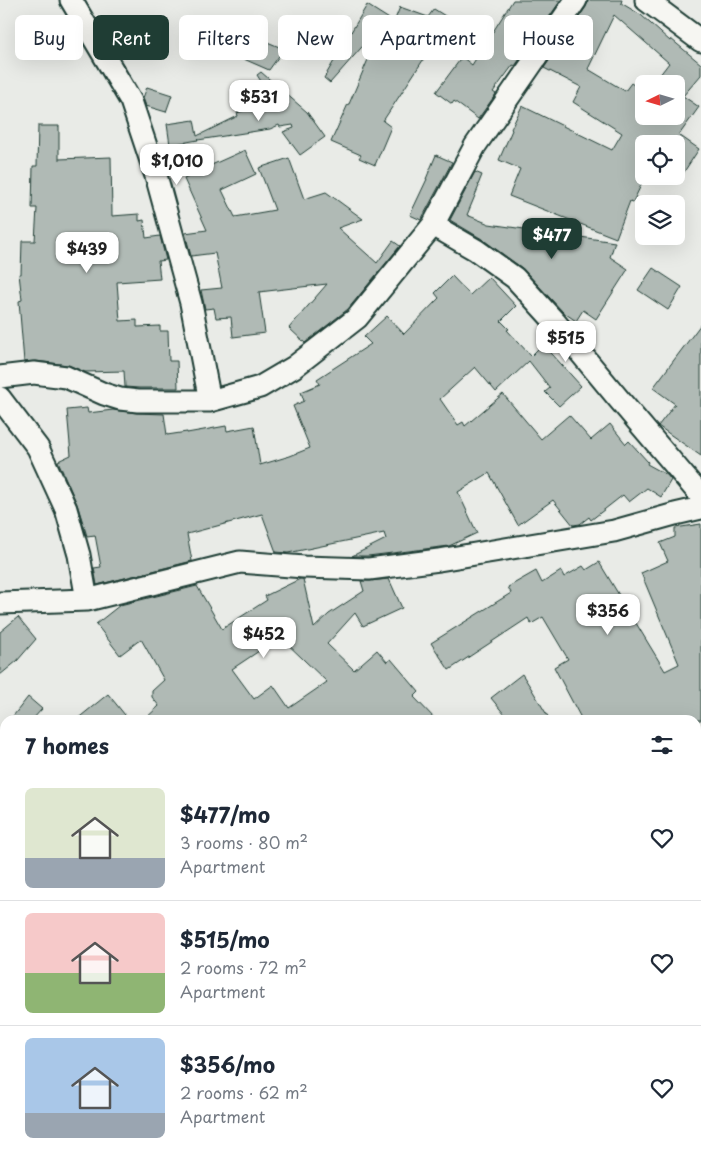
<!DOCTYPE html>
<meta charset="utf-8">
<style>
body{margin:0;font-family:"Playpen Sans",sans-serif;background:#f2f2f3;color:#1f2937;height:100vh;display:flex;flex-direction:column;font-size:19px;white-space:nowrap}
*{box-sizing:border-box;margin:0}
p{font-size:16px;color:#747a83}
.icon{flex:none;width:28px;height:28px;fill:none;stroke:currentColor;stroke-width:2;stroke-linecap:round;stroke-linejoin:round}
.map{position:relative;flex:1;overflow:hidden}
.panel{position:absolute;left:0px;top:715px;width:701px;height:445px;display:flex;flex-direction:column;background:#fff;border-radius:15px 15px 0 0;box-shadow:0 5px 20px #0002}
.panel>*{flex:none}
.guide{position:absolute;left:15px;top:15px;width:671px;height:45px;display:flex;gap:10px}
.needle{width:32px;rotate:265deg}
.controls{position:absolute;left:635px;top:75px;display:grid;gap:10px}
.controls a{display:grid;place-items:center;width:50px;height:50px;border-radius:8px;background:#fff;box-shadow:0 5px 20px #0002;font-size:25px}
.price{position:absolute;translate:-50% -42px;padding:0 11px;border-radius:10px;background:#fff;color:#222;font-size:16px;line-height:32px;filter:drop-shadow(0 1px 2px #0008)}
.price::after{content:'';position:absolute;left:50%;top:30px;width:15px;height:11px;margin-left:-8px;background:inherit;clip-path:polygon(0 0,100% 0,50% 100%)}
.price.active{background:#1f3d34;color:#fff}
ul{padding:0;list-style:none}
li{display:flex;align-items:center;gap:15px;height:125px;padding:0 25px}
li+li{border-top:1px solid #e0e1e3}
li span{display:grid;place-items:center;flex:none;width:140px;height:100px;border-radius:8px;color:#555}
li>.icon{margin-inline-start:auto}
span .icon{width:60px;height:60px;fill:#fffc;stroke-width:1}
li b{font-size:21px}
h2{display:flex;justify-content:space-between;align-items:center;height:60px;padding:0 25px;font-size:21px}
.pill{padding:0 18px;border-radius:8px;background:#fff;box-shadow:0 5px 20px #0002;font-size:18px;line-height:45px}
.pill.active{background:#1f3d34;color:#fff}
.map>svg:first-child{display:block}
</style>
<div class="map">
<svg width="701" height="1160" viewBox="0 0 701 1160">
<rect width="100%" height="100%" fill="#e9ebe7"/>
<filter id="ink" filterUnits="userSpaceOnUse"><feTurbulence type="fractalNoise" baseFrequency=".02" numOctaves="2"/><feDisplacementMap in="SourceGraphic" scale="10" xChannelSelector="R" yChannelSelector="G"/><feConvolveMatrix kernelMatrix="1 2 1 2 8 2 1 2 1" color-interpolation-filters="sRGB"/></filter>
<g filter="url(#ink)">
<path fill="#b0bab5" stroke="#1f3d34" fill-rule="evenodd" d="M513 0H561L515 66 513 65 493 92 496 94 478 119 454 101 452 104 436 92 462 57 472 65Z
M588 0H622L621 3 641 15 670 41 671 39 701 64V75L683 96 699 107 679 135 699 149 676 184V139L673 144H644V179L633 202 630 201 616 238 509 196 520 169 499 160 512 130 511 129 522 106 612 150 622 133 573 102 581 87 544 68 586 7ZM614 15 669 63 659 76 668 84H676V116H644V92L631 83 625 91 588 69Z
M367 5 394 22 400 7 428 17 434 9 450 19 383 121 391 127 375 165 359 158 361 155 331 142 348 104H349L384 22 330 83 324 78Z
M246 33 284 49 269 70 237 56Z
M261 72 307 112 325 137 300 155 283 132 294 128 293 125 280 127 279 125 270 129 198 140 197 139 198 140 170 145 167 124 194 120 197 136 238 116 237 113 273 100 257 75Z
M147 87 172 95 166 112 146 106 143 98Z
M38 126H59V159L111 157 112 216 139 214V221L144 220 146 238 160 236 166 260 158 261 160 279 117 282 120 321 137 320V327L160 326V331H168L169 361H177L178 388H139L125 387 124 371 85 372 68 365 36 361 24 362 19 301 22 300 19 274H21L22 241H35L37 208H32L33 166H37Z
M245 150 256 174 222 190 235 217 275 210 259 168 289 158 304 199 326 192 363 219 338 228 377 263 393 241 400 246 348 309 305 343 289 328 327 284 259 292 265 333 233 337 231 317 216 318 214 308 205 309 201 290 222 288 215 253 191 256 185 233 207 230 184 179 188 177 187 176Z
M436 155 452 162 421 220 410 215 427 179H426Z
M475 172 482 175 478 185 479 186 467 215 489 224 615 242 610 257 628 269 596 319 583 310 576 321 563 312 522 268 482 239 450 220Z
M653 268 682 287 668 310 638 290Z
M452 276 470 295 489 277 516 306 501 321 509 329 507 330 531 356 543 344 581 386 559 406 545 392 550 388 529 361 496 392 475 367 440 399 458 425 463 422 465 426 503 394 541 439 569 415 591 440 610 424 626 444 629 441 648 462 647 464 667 475 671 480 661 497 647 488 629 502 623 495 591 520 589 517 580 524 573 525 553 500 518 525 489 473 458 492 477 533 449 546 368 556H352L386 539 384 533 288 553 276 552 262 514 187 534 192 561 97 585 94 568 101 567 95 535 87 536 77 504 58 461 71 455 67 410 87 408 88 413 113 410 137 413 164 414 167 435 187 432V433L226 426 227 431 254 426 260 465 290 456 310 448 293 406 304 401 301 392 320 384 317 379 371 344 364 337 387 316 404 334 439 298 435 293Z
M701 324V456L658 426 675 404 653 388Z
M701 524V720H582L554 667 568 659 543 617 531 624 528 618 449 670 431 643 511 593 508 587 536 571 542 583 561 571 564 577 583 566 586 570 599 562 665 671 679 664 641 573 668 561 660 543 675 537V528Z
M300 579H303L314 628 329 614 364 591 361 581H370L389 579 402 608 363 626 355 613 327 644 354 670 377 650 387 662 391 659 419 692 414 697 436 720H144L159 706 152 697V691L164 680 141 639 120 655 96 624 120 605 197 586 222 629 267 600 265 596ZM280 637 327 682 289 708 273 685 254 699 232 669Z
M18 617 36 639 17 661 0 675V632Z
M522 674 531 688 550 720H509L491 698Z
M108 694 129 720H76Z
M28 697 42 709 32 720H10Z"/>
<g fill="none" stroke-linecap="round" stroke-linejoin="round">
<defs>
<path id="minor" d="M71 0 131 101 157 179 191 303 210 401
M646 0 701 41
M433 225 476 250 515 278 555 322 617 397 701 496
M0 377 34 373 66 377 104 394 120 399 138 401H210L260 387 294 367 357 318 433 225 475 146 576 0
M0 398 38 448 66 509 79 555 87 600
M0 603 87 600 240 562 304 567 369 569 439 560 614 531 675 514 701 508
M0 1009 5 1010
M312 1155 317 1160"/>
</defs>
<use href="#minor" stroke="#1f3d34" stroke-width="25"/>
<use href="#minor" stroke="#f6f6f2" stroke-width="21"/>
</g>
</g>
</svg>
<div class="controls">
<a><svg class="needle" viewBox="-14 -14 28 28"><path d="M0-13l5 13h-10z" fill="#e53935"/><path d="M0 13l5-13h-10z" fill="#747a83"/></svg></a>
<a><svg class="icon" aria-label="locate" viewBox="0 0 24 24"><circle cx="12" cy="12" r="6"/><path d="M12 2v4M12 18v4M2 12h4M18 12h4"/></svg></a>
<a><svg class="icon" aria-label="layers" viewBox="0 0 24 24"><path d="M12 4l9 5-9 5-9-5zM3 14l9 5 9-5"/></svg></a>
</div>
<b class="price" style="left:259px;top:122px">$531</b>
<b class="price" style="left:177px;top:186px">$1,010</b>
<b class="price active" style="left:552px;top:260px">$477</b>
<b class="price" style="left:87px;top:274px">$439</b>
<b class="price" style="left:566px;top:363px">$515</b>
<b class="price" style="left:608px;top:636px">$356</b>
<b class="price" style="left:264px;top:659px">$452</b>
<div class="guide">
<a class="pill">Buy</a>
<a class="pill active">Rent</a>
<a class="pill">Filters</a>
<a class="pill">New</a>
<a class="pill">Apartment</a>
<a class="pill">House</a>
</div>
<section class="panel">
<h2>7 homes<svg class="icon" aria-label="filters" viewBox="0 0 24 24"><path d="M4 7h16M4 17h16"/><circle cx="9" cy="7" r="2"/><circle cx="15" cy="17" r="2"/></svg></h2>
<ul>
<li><span style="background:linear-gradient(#dfe7d0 70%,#9aa5b1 0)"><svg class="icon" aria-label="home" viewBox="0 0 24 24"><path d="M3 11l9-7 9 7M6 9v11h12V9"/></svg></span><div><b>$477/mo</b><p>3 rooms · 80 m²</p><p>Apartment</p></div><svg class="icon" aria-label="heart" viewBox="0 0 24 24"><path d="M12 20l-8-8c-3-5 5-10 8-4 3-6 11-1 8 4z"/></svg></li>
<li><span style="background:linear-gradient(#f6c9c9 60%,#8fb573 0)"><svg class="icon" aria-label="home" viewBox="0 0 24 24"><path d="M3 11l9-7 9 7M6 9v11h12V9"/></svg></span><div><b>$515/mo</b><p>2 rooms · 72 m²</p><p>Apartment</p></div><svg class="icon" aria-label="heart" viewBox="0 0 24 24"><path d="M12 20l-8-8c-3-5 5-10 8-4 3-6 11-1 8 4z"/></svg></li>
<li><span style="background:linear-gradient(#a9c7e8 75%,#9aa5b1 0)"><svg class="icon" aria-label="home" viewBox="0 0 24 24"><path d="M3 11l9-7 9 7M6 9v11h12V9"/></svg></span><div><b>$356/mo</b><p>2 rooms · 62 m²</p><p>Apartment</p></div><svg class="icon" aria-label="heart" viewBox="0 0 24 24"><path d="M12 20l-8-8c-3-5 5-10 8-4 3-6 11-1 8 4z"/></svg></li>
</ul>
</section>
</div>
